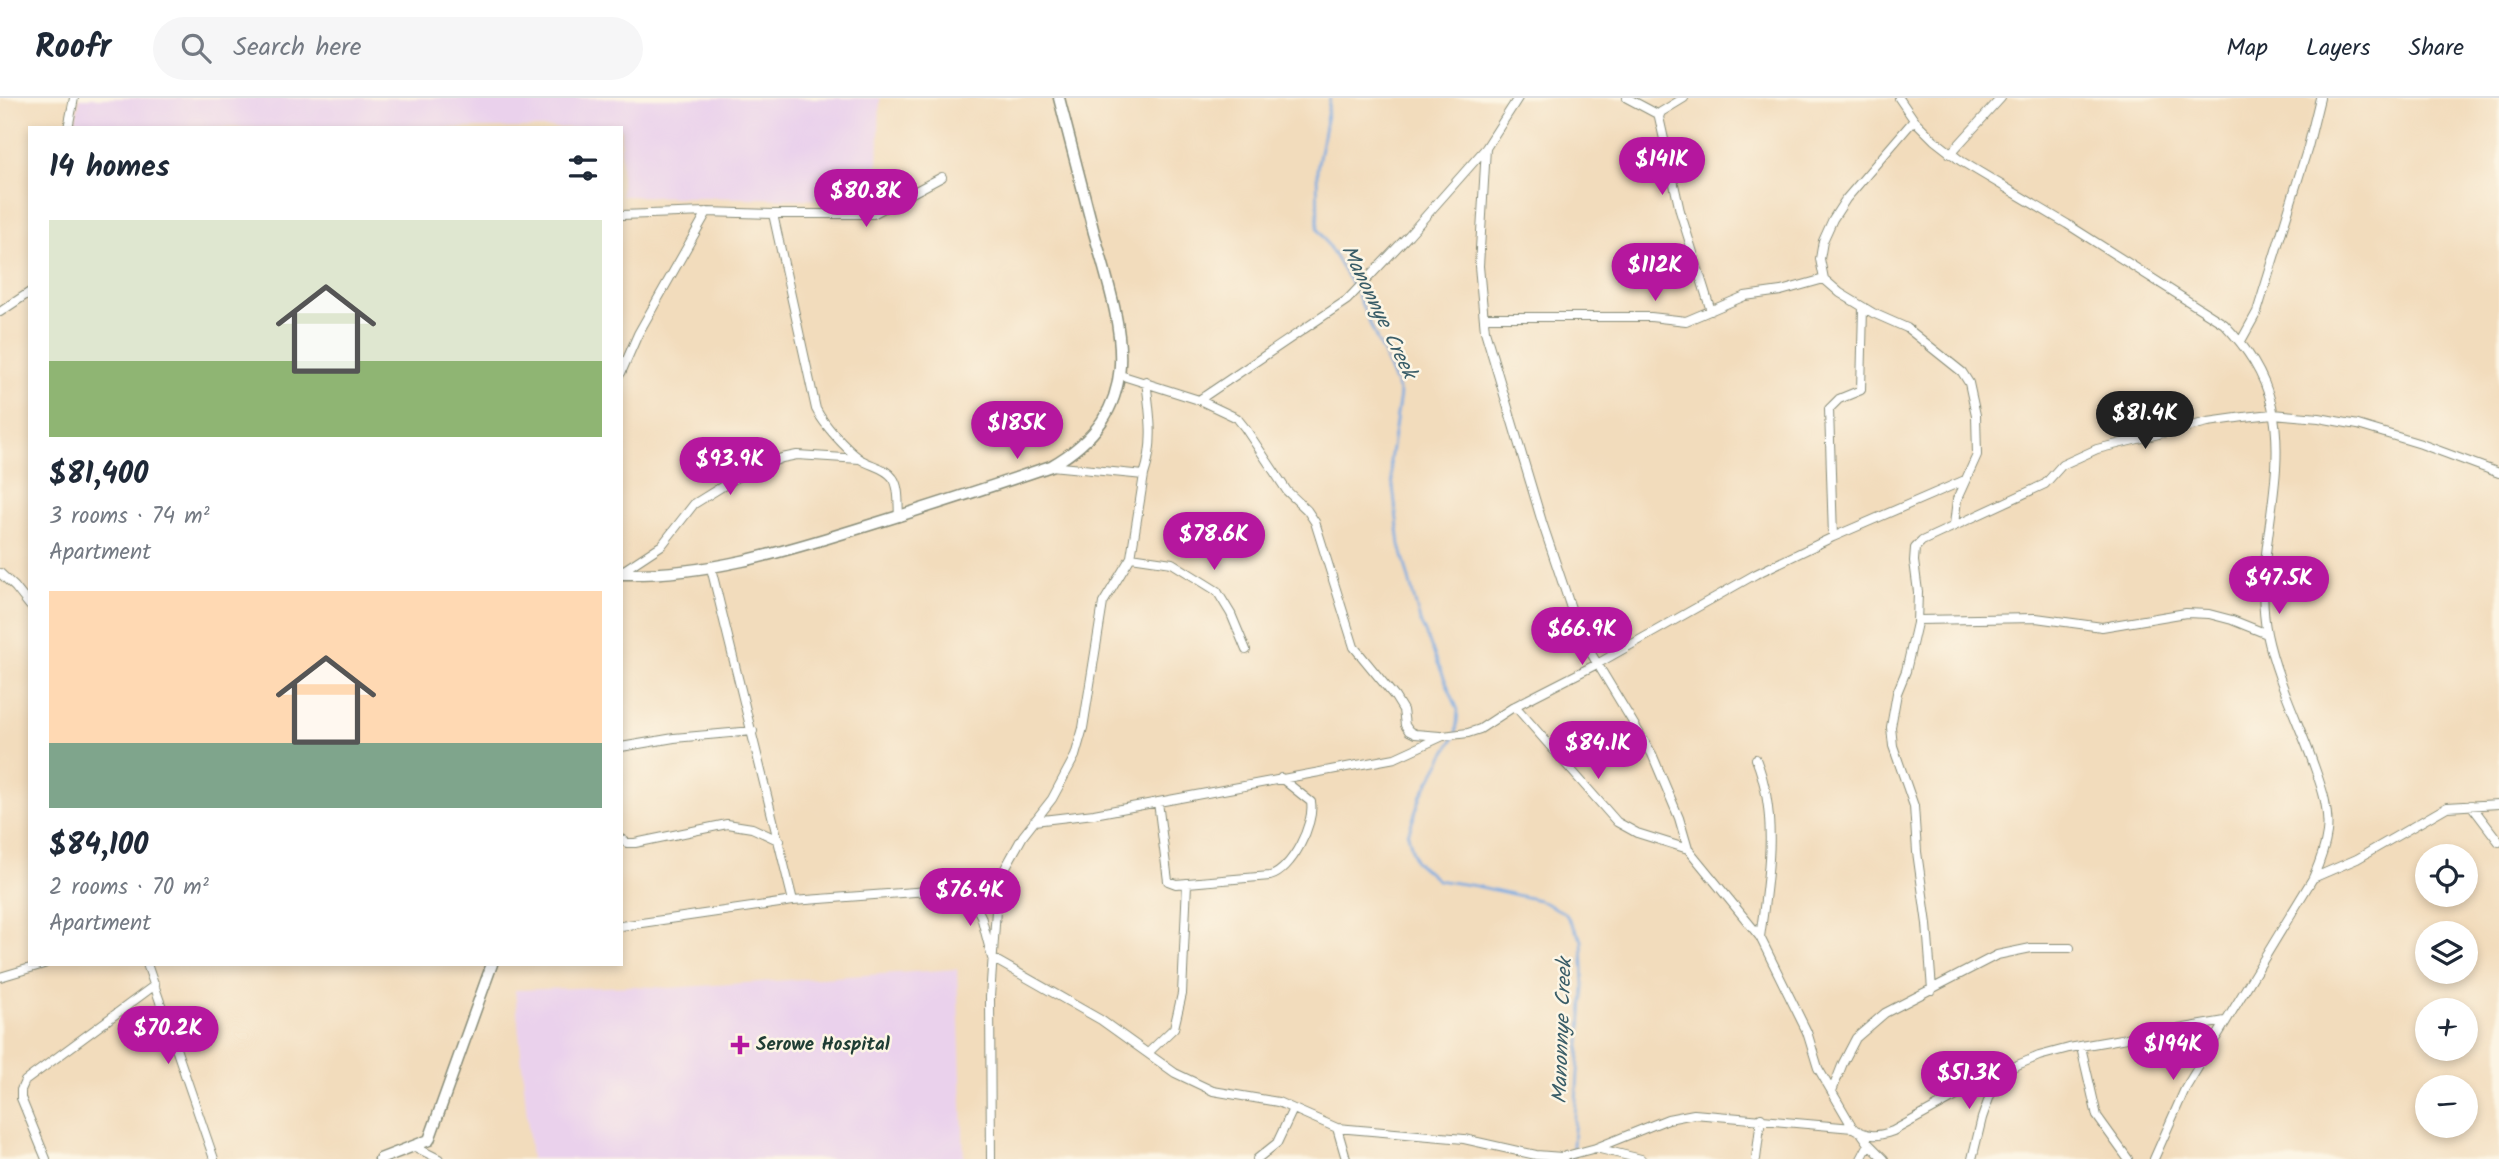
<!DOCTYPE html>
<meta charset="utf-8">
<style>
body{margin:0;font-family:Kalam,sans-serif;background:#f6f6f7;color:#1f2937;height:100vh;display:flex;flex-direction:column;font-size:26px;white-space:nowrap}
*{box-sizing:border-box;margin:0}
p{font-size:23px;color:#747a83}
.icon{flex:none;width:38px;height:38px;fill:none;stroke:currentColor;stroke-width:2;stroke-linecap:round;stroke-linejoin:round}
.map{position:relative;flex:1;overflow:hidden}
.panel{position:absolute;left:28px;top:28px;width:595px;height:840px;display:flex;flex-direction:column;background:#fff;border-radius:0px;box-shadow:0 4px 10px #0003}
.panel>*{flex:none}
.controls{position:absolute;left:2415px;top:746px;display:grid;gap:14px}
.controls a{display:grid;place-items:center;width:63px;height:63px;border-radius:50%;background:#fff;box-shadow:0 4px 10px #0003;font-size:35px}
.price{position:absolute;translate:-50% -60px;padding:0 16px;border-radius:24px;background:#b5179e;color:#fff;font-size:23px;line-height:46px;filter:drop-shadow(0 2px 4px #0008)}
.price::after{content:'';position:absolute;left:50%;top:42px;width:21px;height:16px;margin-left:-10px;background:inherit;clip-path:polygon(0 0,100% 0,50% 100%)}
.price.current{background:#222;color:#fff}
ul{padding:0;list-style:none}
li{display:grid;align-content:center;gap:14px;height:371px;padding:0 21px}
li span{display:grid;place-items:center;height:217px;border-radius:0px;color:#555}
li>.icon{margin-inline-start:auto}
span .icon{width:126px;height:126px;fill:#fffc;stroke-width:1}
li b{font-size:30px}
h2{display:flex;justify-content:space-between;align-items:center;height:84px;padding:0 21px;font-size:30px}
header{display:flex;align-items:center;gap:42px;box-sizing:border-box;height:98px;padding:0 35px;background:#fff;border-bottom:2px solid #e0e1e3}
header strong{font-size:33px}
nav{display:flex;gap:38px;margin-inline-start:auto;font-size:24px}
.search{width:490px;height:63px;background:#f6f6f7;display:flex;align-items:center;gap:18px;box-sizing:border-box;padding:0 24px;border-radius:38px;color:#747a83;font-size:26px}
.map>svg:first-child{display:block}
</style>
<header>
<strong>Roofr</strong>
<div class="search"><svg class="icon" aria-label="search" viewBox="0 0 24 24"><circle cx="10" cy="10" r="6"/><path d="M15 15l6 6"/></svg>Search here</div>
<nav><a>Map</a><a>Layers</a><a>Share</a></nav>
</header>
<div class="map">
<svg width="2499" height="1061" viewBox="0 0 2499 1061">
<rect width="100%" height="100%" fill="#fcf5e5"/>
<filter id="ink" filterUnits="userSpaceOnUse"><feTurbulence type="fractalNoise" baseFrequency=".0143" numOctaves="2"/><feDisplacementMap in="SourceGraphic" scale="14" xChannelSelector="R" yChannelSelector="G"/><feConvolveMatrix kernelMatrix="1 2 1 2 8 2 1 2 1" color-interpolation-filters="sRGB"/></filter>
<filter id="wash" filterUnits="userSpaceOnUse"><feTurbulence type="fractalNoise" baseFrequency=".00686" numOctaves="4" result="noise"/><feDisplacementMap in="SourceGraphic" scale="28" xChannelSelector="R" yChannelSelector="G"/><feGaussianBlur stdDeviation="1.57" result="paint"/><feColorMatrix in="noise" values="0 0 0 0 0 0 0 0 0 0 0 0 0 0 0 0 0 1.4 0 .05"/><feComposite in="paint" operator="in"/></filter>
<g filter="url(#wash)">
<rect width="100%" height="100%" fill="#f2dcbc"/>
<path fill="#ead1ec" d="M80 0H880L877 102 621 98V30H74Z
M957 871 964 1061H531L515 892 633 888 669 890Z"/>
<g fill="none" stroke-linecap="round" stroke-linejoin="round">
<path stroke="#77a9e2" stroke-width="2.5" d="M1330 0 1317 71 1318 131 1356 193 1400 296 1390 363 1400 447 1420 523 1458 612 1456 636 1421 698 1408 736 1415 763 1437 782 1476 788 1539 802 1565 815 1582 842 1584 889 1572 1061"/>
</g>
</g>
<g filter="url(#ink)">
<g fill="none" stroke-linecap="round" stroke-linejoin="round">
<defs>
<path id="minor" d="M1627 0 1659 17
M1684 0 1661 14 1659 19 1680 113 1711 213
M1899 0 1914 22 1934 42 1961 63 2067 126 2224 226C2247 250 2264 275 2272 308 2289 384 2252 461 2267 536 2276 579 2297 621 2312 662 2320 685 2330 709 2327 735 2325 751 2319 766 2313 780L2185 991 2154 1061
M1914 22 1846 101 1833 121 1823 143 1820 161 1824 181 1840 195 1873 215 1907 230 1962 274 1969 285 1976 317 1977 357 1957 401 1954 427
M68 30 74 0
M1486 50 1479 168 1485 233 1542 424 1580 537 1652 656 1679 720 1688 751 1760 839 1807 934 1818 970 1853 1030
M1950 56 2001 0
M773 116H873L942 79
M621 117 707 114 773 116 816 311C824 327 845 350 860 361 870 368 885 369 893 380 900 389 898 408 899 419
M0 214 30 194
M1484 219H1651L1686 223 1745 198 1781 193 1824 181
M2241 243 2257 214 2308 49 2320 0
M621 275 638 236 707 114
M1120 277 1199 302 1347 202 1409 137 1486 50 1518 0
M1199 302 1237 320 1245 330 1287 393 1307 412 1315 424 1354 549 1395 599 1403 612 1405 627 1409 633 1415 636 1440 638
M1144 377C1155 345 1150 316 1146 283
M1833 439 1829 311 1839 301 1861 292 1863 209
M1131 459 1172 465 1217 493 1231 516 1246 552
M711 470 793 803
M621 474 662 447 694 406 744 375 782 360 797 357 860 361
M0 475 15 489 30 508
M1918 522 2036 520 2102 529 2186 515 2209 516 2232 522 2267 536
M1515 608 1617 724 1637 735 1688 751
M621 649 674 640 753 633
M1756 661C1779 718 1768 781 1760 839
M1158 704 1168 783 1176 786 1270 778C1291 773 1315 726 1311 704L1281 680
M2471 707 2499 744
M1034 723 1094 716 1395 660 1443 638 1468 635 1480 631 1515 608 1597 566 1756 476 1833 439 1965 382
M621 741 627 745H635L727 726 752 730 780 743
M2313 780 2357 761 2447 709 2499 706
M968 793 981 818 992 860 1101 922 1175 975 1213 993 1278 1004 1337 1030 1464 1041 1536 1057 1562 1059 1596 1050 1668 1021 1694 1016 1853 1030C1868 1039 1877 1039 1893 1033L1998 975 2039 958 2069 950 2225 923
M621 828 793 803 928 793H968L981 791 998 783
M147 866 214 1061
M0 879 44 866
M1932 892 1927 826 1917 754 1914 708 1893 648 1891 629 1897 595 1906 573 1917 525 1918 494 1914 463 1915 450 1922 443 2045 386 2062 367 2097 351 2208 324 2244 319 2273 316 2319 320 2358 327 2421 346 2499 375
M2081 949 2097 1018 2128 1061
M1149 954 1174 930 1182 896 1187 785
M1832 993 1843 965 1856 940 1885 915 1997 857 2031 850H2070
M1337 1030 1346 1061
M1869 1046 1884 1061
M415 1049 439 1061
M1596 1050 1641 1061
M46 1061 21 1000V992L25 983 155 887
M991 1061 990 899 998 783 1023 738 1052 701 1075 658 1083 630 1103 505 1131 459 1144 377 1051 368
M1257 1061 1277 1045 1293 1011
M1756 1061 1761 1020
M1861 1061 1869 1046 1862 1036
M1972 1061 1982 1020 1998 975"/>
<path id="tertiary" d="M621 476C703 478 780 455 857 431 922 411 987 390 1051 368 1152 310 1120 226 1094 135 1082 90 1071 45 1059 0
M380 1061 429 1042 492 866"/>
</defs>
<use href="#minor" stroke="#888c78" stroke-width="10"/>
<use href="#tertiary" stroke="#888c78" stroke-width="13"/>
<use href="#minor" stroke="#fff" stroke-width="8"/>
<use href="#tertiary" stroke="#fff" stroke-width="10"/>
</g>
</g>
<path fill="#b5179e" stroke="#fcf5e5" stroke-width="2.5" d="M736.5 936.5h7v7h7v7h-7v7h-7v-7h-7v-7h7z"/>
<g text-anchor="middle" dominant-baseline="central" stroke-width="5" stroke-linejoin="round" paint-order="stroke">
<g font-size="19" font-weight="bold" fill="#1f3d34" stroke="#fcf5e5" text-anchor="start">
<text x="756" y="947">Serowe Hospital</text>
</g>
<g font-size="21" font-style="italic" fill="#395d68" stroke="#fcf5e5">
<text transform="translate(1378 214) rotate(64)">Manonnye Creek</text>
<text transform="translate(1563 933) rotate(-88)">Manonnye Creek</text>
</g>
</g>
</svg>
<div class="controls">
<a><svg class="icon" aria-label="locate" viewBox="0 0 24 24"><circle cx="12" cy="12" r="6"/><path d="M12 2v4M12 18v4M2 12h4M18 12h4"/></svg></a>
<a><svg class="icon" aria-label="layers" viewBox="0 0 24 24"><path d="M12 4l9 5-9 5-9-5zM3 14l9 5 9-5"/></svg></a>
<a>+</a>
<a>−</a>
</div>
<b class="price" style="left:1662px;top:99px">$141K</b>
<b class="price" style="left:866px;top:131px">$80.8K</b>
<b class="price" style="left:1655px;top:205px">$112K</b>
<b class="price current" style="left:2145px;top:353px">$81.4K</b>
<b class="price" style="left:1017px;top:363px">$185K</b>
<b class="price" style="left:730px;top:399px">$93.9K</b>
<b class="price" style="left:1214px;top:474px">$78.6K</b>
<b class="price" style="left:2279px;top:518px">$47.5K</b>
<b class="price" style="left:1582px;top:569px">$66.9K</b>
<b class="price" style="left:1598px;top:683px">$84.1K</b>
<b class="price" style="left:970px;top:830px">$76.4K</b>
<b class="price" style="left:168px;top:968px">$70.2K</b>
<b class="price" style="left:2173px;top:984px">$194K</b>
<b class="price" style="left:1969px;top:1013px">$51.3K</b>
<section class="panel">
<h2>14 homes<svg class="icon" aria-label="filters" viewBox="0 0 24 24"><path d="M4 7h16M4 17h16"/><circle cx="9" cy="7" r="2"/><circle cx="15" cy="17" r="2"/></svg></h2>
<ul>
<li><span style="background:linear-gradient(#dfe7d0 65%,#8fb573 0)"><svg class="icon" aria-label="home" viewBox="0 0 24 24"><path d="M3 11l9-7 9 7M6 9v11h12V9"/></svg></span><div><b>$81,400</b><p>3 rooms · 74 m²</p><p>Apartment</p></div></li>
<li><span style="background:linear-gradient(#ffd9b3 70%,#7fa58c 0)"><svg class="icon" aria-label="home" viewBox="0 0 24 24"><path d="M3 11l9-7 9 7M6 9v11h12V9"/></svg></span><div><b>$84,100</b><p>2 rooms · 70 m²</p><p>Apartment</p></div></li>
</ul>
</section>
</div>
